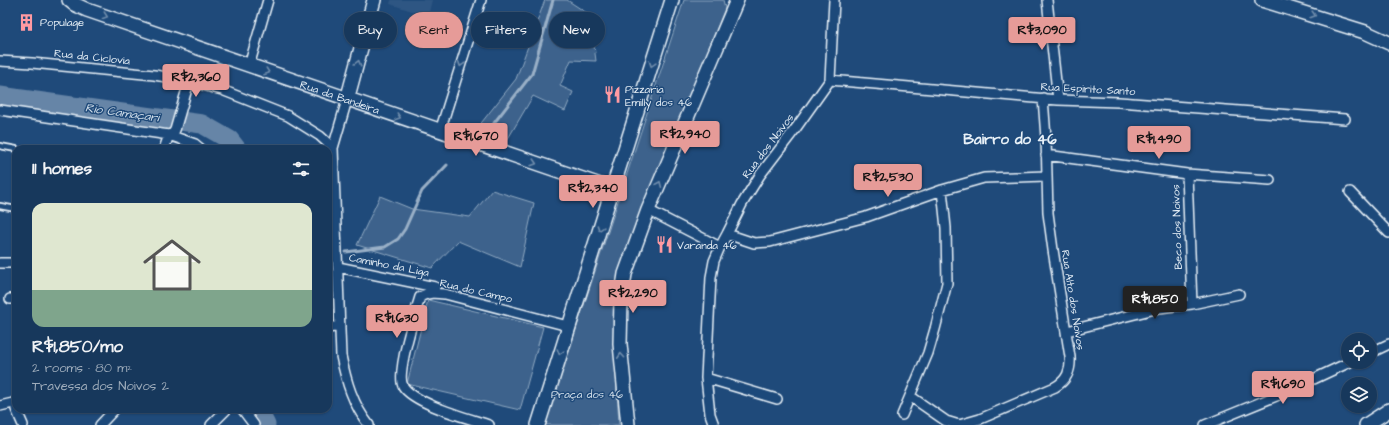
<!DOCTYPE html>
<meta charset="utf-8">
<style>
body{margin:0;font-family:"Architects Daughter",sans-serif;background:#203f62;color:#f1f3f6;height:100vh;display:flex;flex-direction:column;font-size:15px;white-space:nowrap}
*{box-sizing:border-box;margin:0}
p{font-size:13px;color:#9eacbb}
.icon{flex:none;width:22px;height:22px;fill:none;stroke:currentColor;stroke-width:2;stroke-linecap:round;stroke-linejoin:round}
.map{position:relative;flex:1;overflow:hidden}
.details{position:absolute;left:12px;top:145px;width:320px;height:268px;display:flex;flex-direction:column;background:#17385c;border-radius:12px;box-shadow:0 1px 3px #0004,0 0 0 1px #365272}
.details>*{flex:none}
.hud{position:absolute;left:344px;top:12px;width:380px;height:36px;display:flex;gap:8px}
.controls{position:absolute;left:1341px;top:333px;display:grid;gap:8px}
.controls a{display:grid;place-items:center;width:36px;height:36px;border-radius:50%;background:#17385c;box-shadow:0 1px 3px #0004,0 0 0 1px #365272;font-size:20px}
.price{position:absolute;translate:-50% -34px;padding:0 9px;border-radius:4px;background:#e69b98;color:#111;font-size:13px;line-height:26px;filter:drop-shadow(0 1px 2px #0008)}
.price::after{content:'';position:absolute;left:50%;top:24px;width:12px;height:9px;margin-left:-6px;background:inherit;clip-path:polygon(0 0,100% 0,50% 100%)}
.price.active{background:#222;color:#fff}
ul{padding:0;list-style:none}
li{display:grid;align-content:center;gap:8px;height:212px;padding:0 20px}
li+li{border-top:1px solid #365272}
li span{display:grid;place-items:center;height:124px;border-radius:12px;color:#555}
li>.icon{margin-inline-start:auto}
span .icon{width:72px;height:72px;fill:#fffc;stroke-width:1}
li b{font-size:17px}
h2{display:flex;justify-content:space-between;align-items:center;height:48px;padding:0 20px;font-size:17px}
.pill{padding:0 14px;border-radius:18px;background:#17385c;box-shadow:0 1px 3px #0004,0 0 0 1px #365272;font-size:14px;line-height:36px}
.pill.active{background:#e69b98;color:#111}
.map>svg:first-child{display:block}
</style>
<div class="map">
<svg width="1389" height="425" viewBox="0 0 1389 425">
<rect width="100%" height="100%" fill="#1f4a7a"/>
<filter id="ink" filterUnits="userSpaceOnUse"><feTurbulence type="fractalNoise" baseFrequency=".025" numOctaves="2"/><feDisplacementMap in="SourceGraphic" scale="8" xChannelSelector="R" yChannelSelector="G"/><feConvolveMatrix kernelMatrix="1 2 1 2 8 2 1 2 1" color-interpolation-filters="sRGB"/></filter>
<g filter="url(#ink)">
<path fill="#2e5683" d="M391 0H432L428 16 390 4Z"/>
<path fill="#3c628c" stroke="#92aac2" d="M545 0H567L590 15 596 61 571 60 560 86 573 92 565 111 533 96 506 142 478 127 516 79Z
M684 0H723L725 8 622 267 613 320 619 425H546V421Z
M492 190 534 203 520 267 458 241 432 268 357 245 380 196 412 209 470 217Z
M428 300 543 327 520 410 407 384Z"/>
<g fill="none" stroke-linecap="round" stroke-linejoin="round">
<path stroke="#9ab0c7" stroke-width="3" d="M494 123 532 74 553 0
M346 252 385 247 398 239 405 229 422 191 447 165"/>
<path stroke="#6685a7" stroke-width="19" d="M0 96 202 124 230 140 237 149
M258 409 266 425"/>
<defs>
<path id="lane" d="M0 146 16 149
M0 206 16 209"/>
<path id="street" d="M1047 0 1058 100
M0 61 32 63 154 75 179 79 222 90 288 116 320 136 333 148
M249 66 268 0
M830 80 1058 100 1119 102 1345 119
M347 100 333 148 341 356C346 381 353 405 369 425
M0 110 169 135 195 144 201 149
M440 131 481 0
M164 149 169 135 173 133 175 130 189 82
M1046 155 1187 174 1270 180
M1187 174 1192 304
M1350 192 1389 233
M648 210 720 247
M727 234 754 243 770 242 866 217 942 190 984 178 1046 176
M0 263H16
M338 267 435 287
M10 299H16
M328 328 340 326
M1067 331 1159 308 1192 304 1239 294
M1370 353 1389 344
M706 378 777 399
M910 396 946 421 959 425 980 419 1055 387C1067 380 1071 371 1070 357L1053 250 1048 213 1046 138 1043 98
M0 406 13 403 16 401
M16 409 23 425
M242 409 254 425
M902 415 928 353 935 329 947 283 946 228 942 190
M100 425 115 409
M211 425 227 409
M489 425C468 418 414 404 403 386 396 374 415 312 420 297 428 292 436 293 445 294L568 326
M714 425 710 414 706 378 711 277 714 261 720 247 727 234 742 204 760 175 796 128 830 80 834 0
M1205 425 1286 392 1350 362"/>
<g id="secondary">
<path id="s1" d="M69 0 74 4 87 10C262 71 437 130 612 189"/>
<path d="M1262 0 1365 32 1389 43"/>
<path d="M347 100 374 0"/>
<path d="M538 425 672 0"/>
<path d="M628 425 620 344 621 300 625 274 648 210 737 0"/>
<path d="M1366 425 1389 410"/>
</g>
</defs>
<use href="#lane" stroke="#e8f1f8" stroke-width="8"/>
<use href="#street" stroke="#e8f1f8" stroke-width="12"/>
<use href="#secondary" stroke="#e8f1f8" stroke-width="16"/>
<use href="#lane" stroke="#1f4a7a" stroke-width="4.5"/>
<use href="#street" stroke="#1f4a7a" stroke-width="9"/>
<use href="#secondary" stroke="#1f4a7a" stroke-width="13"/>
</g>
<defs><path id="oneway-chevron" d="M-2-3.5L2.5 0L-2 3.5" fill="none" stroke-width="1.6" stroke-linecap="round" stroke-linejoin="round"/></defs>
<g stroke="#6f8dac">
<use href="#oneway-chevron" transform="translate(1313 15) rotate(17)"/>
<use href="#oneway-chevron" transform="translate(105 16) rotate(19)"/>
<use href="#oneway-chevron" transform="translate(358 63) rotate(-75)"/>
<use href="#oneway-chevron" transform="translate(461 64) rotate(107)"/>
<use href="#oneway-chevron" transform="translate(652 64) rotate(108)"/>
<use href="#oneway-chevron" transform="translate(267 72) rotate(19)"/>
<use href="#oneway-chevron" transform="translate(398 117) rotate(19)"/>
<use href="#oneway-chevron" transform="translate(534 163) rotate(18)"/>
<use href="#oneway-chevron" transform="translate(659 184) rotate(-67)"/>
<use href="#oneway-chevron" transform="translate(600 228) rotate(108)"/>
<use href="#oneway-chevron" transform="translate(560 352) rotate(107)"/>
<use href="#oneway-chevron" transform="translate(621 356) rotate(-94)"/>
</g>
</g>
<defs>
<symbol id="building-bare" viewBox="-9 -9 18 18"><path d="M-4-6H4V6H1V3H-1V6H-4ZM-2.5-4.3h1.7v1.8h-1.7ZM.8-4.3h1.7v1.8H.8ZM-2.5-1h1.7V.8h-1.7ZM.8-1h1.7V.8H.8Z" fill="#ff9aa2" stroke="#1f4a7a" stroke-width="2.5" paint-order="stroke"/></symbol>
<symbol id="restaurant-bare" viewBox="-9 -9 18 18"><path d="M-5-6h1v4h1v-4h1v4h1v-4h1v5L-1.5 .5V6h-2V.5L-5-1ZM5-6V6H3V1.5H1.5Q1.5-4 5-6Z" fill="#ff9aa2" stroke="#1f4a7a" stroke-width="2.5" paint-order="stroke"/></symbol>
</defs>
<g fill-rule="evenodd">
<use href="#building-bare" x="14" y="10" width="25" height="25"/>
<use href="#restaurant-bare" x="600" y="82" width="25" height="25"/>
<use href="#restaurant-bare" x="652" y="232" width="25" height="25"/>
</g>
<g text-anchor="middle" dominant-baseline="central" stroke-width="3" stroke-linejoin="round" paint-order="stroke">
<g font-size="11" fill="#e8f1f8" stroke="#1f4a7a" text-anchor="start">
<text x="40" y="22">Populage</text>
<text x="625" y="89">Pizzaria<tspan x="625" dy="13">Emilly dos 46</tspan></text>
<text x="677" y="245">Varanda 46</text>
</g>
<g font-size="11" fill="#e8f1f8" stroke="#1f4a7a">
<text transform="translate(92 57) rotate(6)">Rua da Ciclovia</text>
<text transform="translate(1088 89) rotate(3)">Rua Espirito Santo</text>
<text stroke="none"><textPath href="#s1" startOffset="288">Rua da Bandeira</textPath></text>
<text transform="translate(768 146) rotate(-53)">Rua dos Noivos</text>
<text transform="translate(1177 227) rotate(-92)">Beco dos Noivos</text>
<text transform="translate(389 265) rotate(11)">Caminho da Liga</text>
<text transform="translate(476 291) rotate(13)">Rua do Campo</text>
<text transform="translate(1073 300) rotate(81)">Rua Alto dos Noivos</text>
</g>
<g font-size="11" fill="#d7e3ed" stroke="#1f4a7a">
<text x="587" y="394">Praça dos 46</text>
</g>
<g font-size="12" font-style="italic" fill="#d4e1ec" stroke="#1f4a7a">
<text transform="translate(122 113) rotate(8)">Rio Camaçari</text>
</g>
<g font-size="15" font-weight="bold" fill="#e8f1f8" stroke="#1f4a7a">
<text x="1010" y="139">Bairro do 46</text>
</g>
</g>
</svg>
<div class="controls">
<a><svg class="icon" aria-label="locate" viewBox="0 0 24 24"><circle cx="12" cy="12" r="6"/><path d="M12 2v4M12 18v4M2 12h4M18 12h4"/></svg></a>
<a><svg class="icon" aria-label="layers" viewBox="0 0 24 24"><path d="M12 4l9 5-9 5-9-5zM3 14l9 5 9-5"/></svg></a>
</div>
<b class="price" style="left:1042px;top:51px">R$3,090</b>
<b class="price" style="left:196px;top:98px">R$2,360</b>
<b class="price" style="left:685px;top:155px">R$2,940</b>
<b class="price" style="left:476px;top:157px">R$1,670</b>
<b class="price" style="left:1159px;top:160px">R$1,490</b>
<b class="price" style="left:888px;top:198px">R$2,530</b>
<b class="price" style="left:593px;top:209px">R$2,340</b>
<b class="price" style="left:633px;top:314px">R$2,290</b>
<b class="price active" style="left:1155px;top:320px">R$1,850</b>
<b class="price" style="left:397px;top:339px">R$1,630</b>
<b class="price" style="left:1283px;top:405px">R$1,690</b>
<div class="hud">
<a class="pill">Buy</a>
<a class="pill active">Rent</a>
<a class="pill">Filters</a>
<a class="pill">New</a>
</div>
<section class="details">
<h2>11 homes<svg class="icon" aria-label="filters" viewBox="0 0 24 24"><path d="M4 7h16M4 17h16"/><circle cx="9" cy="7" r="2"/><circle cx="15" cy="17" r="2"/></svg></h2>
<ul>
<li><span style="background:linear-gradient(#dfe7d0 70%,#7fa58c 0)"><svg class="icon" aria-label="home" viewBox="0 0 24 24"><path d="M3 11l9-7 9 7M6 9v11h12V9"/></svg></span><div><b>R$1,850/mo</b><p>2 rooms · 80 m²</p><p>Travessa dos Noivos 2</p></div></li>
</ul>
</section>
</div>
